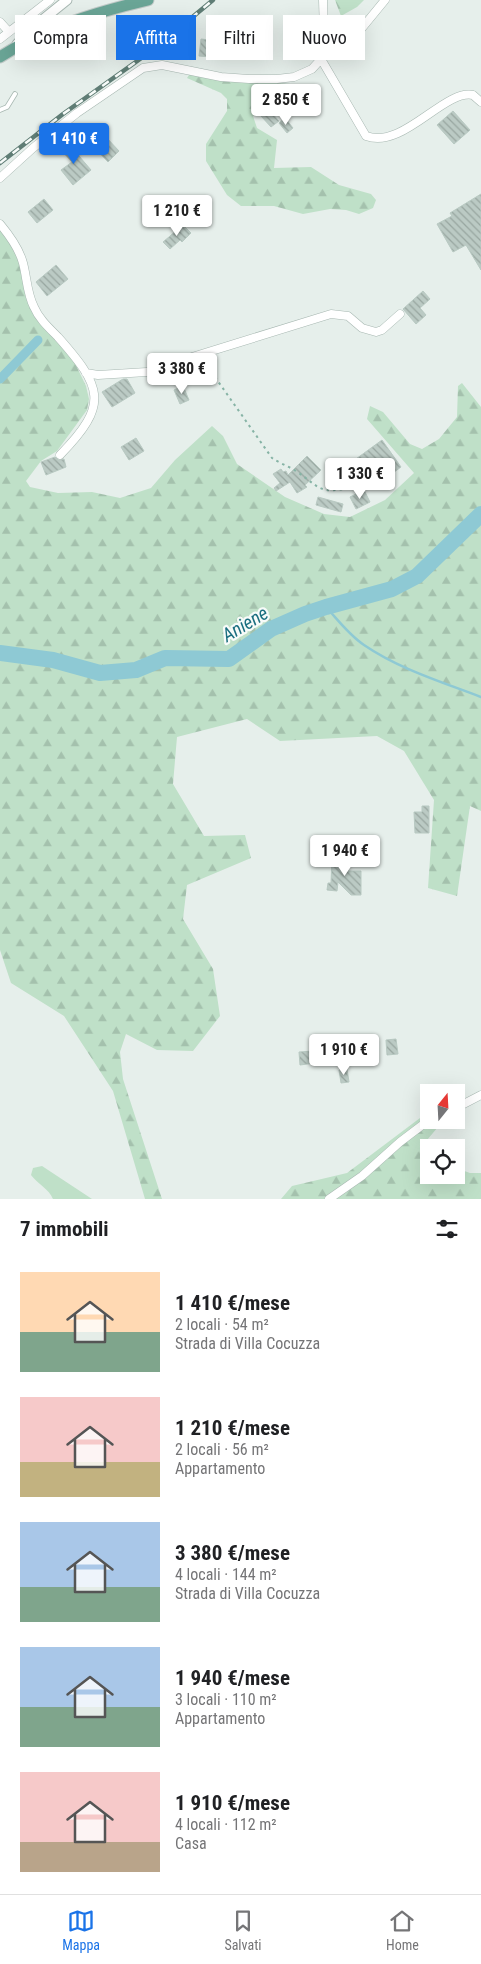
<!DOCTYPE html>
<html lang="it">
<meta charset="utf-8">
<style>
body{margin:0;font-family:"Roboto Condensed",sans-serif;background:#f2f2f2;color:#202124;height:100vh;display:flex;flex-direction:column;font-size:19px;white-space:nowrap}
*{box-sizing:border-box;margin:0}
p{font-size:16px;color:#757577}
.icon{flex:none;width:28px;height:28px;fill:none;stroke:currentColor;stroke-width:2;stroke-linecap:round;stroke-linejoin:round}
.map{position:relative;height:1199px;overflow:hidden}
.details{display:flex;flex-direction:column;background:#fff;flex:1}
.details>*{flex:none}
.hud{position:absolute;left:15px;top:15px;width:451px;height:45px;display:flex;gap:10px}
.needle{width:32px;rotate:18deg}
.buttons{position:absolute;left:420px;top:1084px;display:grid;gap:10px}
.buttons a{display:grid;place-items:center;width:45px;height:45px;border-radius:0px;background:#fff;box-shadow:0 5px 20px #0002;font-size:25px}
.price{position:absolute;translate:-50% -42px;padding:0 11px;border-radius:5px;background:#fff;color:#222;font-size:16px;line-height:32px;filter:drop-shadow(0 1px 2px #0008)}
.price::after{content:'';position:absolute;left:50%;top:30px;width:15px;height:11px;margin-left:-8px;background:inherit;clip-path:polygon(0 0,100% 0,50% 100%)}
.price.current{background:#1a73e8;color:#fff}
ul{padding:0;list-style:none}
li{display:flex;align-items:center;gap:15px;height:125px;padding:0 20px}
li span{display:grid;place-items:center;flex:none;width:140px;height:100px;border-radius:0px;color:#555}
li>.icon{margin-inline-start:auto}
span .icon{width:60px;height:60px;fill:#fffc;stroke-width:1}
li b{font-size:21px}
h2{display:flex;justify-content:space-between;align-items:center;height:60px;padding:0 20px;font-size:21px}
.chip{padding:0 18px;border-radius:0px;background:#fff;box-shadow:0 5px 20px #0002;font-size:18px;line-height:45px}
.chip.current{background:#1a73e8;color:#fff}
.menu{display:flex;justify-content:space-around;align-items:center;height:70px;border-top:1px solid #e0e0e0;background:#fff;font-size:14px;color:#757577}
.menu a{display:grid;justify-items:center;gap:2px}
.menu .current{color:#1a73e8}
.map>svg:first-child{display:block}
</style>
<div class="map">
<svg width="481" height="1199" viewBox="0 0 481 1199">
<defs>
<pattern id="forest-firs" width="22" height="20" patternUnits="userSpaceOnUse" patternTransform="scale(1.25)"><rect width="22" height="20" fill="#bfe0c8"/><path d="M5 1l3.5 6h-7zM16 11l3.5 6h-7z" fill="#a4c1ad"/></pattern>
<pattern id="building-back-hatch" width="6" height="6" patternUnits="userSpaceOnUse" patternTransform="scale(1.25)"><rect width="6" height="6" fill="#bbcac4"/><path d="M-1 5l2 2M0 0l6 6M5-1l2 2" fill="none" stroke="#98a6a0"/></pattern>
</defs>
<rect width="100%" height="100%" fill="#e6efeb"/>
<path fill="#bfe0c8" d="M42 1166 92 1199H53C49 1189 38 1184 31 1175L33 1168Z"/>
<path fill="url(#forest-firs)" d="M335 0H364L357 7 341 16Z
M191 72 224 80 291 84V107L281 109 268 105 253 116 257 128 277 140 274 168 311 167 339 185 371 194 376 200 373 208 359 214 346 210 330 209 303 214 274 206H241L227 195 206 161V144L227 111V99L221 93 187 78Z
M0 228 16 252 24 278 27 300 37 320 73 359 86 386 89 399 87 410 57 451 41 461 26 481 30 487 58 493 92 492 120 498 151 488 175 460 212 426 223 436 237 464 285 497 324 514 350 517 385 500 414 473 367 419 370 406 383 412 410 444 422 449 439 439 457 417 458 386 462 383 481 407V811L470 806 457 896 428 888 434 800 404 751 377 736 280 741 247 719 177 737 173 784 204 836 245 835 251 858 187 885 183 919 213 969 220 1016 193 1051 157 1050 126 1034 120 1052 123 1079 162 1199H145L113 1091 64 1016 11 983 0 950Z
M427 1104H429V1120H444L427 1140 426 1151 429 1154V1175H456V1168L470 1173H481V1199H281L292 1186 347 1173 420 1118Z"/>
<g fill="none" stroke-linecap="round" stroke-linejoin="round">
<path stroke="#8ec9d4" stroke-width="2.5" d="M326 607C338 620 349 635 364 645 399 669 442 682 481 697"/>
<path stroke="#8ec9d4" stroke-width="9" d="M0 379 38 340"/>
<path stroke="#8ec9d4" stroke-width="16" d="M0 653 53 660 100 673 136 670 165 658 229 659 271 629 305 614 326 607 392 589 417 576 481 514"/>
</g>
<path fill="url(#building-back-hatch)" stroke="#b8c9c2" d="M201 39 226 42 225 58 199 56Z
M268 109 279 121 271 127 261 116Z
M453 111 470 130 454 144 437 125Z
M285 118 293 128 287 133 279 123Z
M105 136 119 151 108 162 94 147Z
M67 142 91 170 73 185 61 170 72 162 60 149Z
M481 194V270L466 245 453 252 437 224 452 216 450 213Z
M44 199 53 210 37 223 28 212Z
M183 225 191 233 182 242 180 240 170 249 163 242Z
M56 265 68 279 47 296 36 282Z
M423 291 430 299 420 308 426 315 416 324 403 309Z
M123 379H127L135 393 112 407 102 392Z
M183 386 189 400 180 404 174 390Z
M136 438 144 451 129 460 121 447Z
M382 440 401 467 378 484 366 469 353 478 345 467Z
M307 456 321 470 305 485 307 487 297 493 290 482 276 491 274 488 280 483 273 474 281 469 283 472 286 471 288 475Z
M55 457 58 460 64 459 66 467 46 475 41 462Z
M364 490 370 502 356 509 350 497Z
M318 497 343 504 341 512 316 505Z
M422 806H429V833H415L414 812H422Z
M340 854H348V871H361V895H351L338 882 337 891 327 890 328 883H331L332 859H340Z
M396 1039 398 1054 387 1055 386 1040Z
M314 1051 315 1063 300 1065 299 1052Z
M347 1069 349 1082 341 1083 339 1070Z"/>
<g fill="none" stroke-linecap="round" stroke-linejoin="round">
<defs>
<path id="service" d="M67 25 95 57
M0 110 7 107 15 94"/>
<path id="minor" d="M323 0 324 31 321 59 366 136C403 150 444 89 473 95L481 102
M0 22 9 32
M0 39 50 0
M0 178 33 148 77 113 143 68 162 65 221 77 249 79H277L294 77 312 69 321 59 362 28 385 0
M0 224C10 236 19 248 23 263 27 278 27 294 34 307 39 319 49 328 58 337 102 387 110 404 60 455
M86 373 98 375 163 371 192 357 331 314 348 316 362 328 376 332 382 330 400 314
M456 1108 481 1095
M329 1199 362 1176 400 1142 429 1120"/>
<path id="tertiary" d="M17 44 31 29 67 0"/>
<path id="primary" d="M0 57C44 28 97 12 148 0"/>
</defs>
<use href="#service" stroke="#a8b8b2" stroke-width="5.5"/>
<use href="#minor" stroke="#a8b8b2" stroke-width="9"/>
<use href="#tertiary" stroke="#a8b8b2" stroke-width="11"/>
<use href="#primary" stroke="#c2cac8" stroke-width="13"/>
<path stroke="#86b3a5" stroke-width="2" stroke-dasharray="2.5 4" stroke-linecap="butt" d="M203 362 210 370 272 458C279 463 288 466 296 471 321 488 319 495 352 487"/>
<use href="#service" stroke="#fff" stroke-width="4"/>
<use href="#minor" stroke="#fff" stroke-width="8"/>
<use href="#tertiary" stroke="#fff" stroke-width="9"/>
<use href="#primary" stroke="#6aa596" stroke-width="11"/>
<defs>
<path id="rail" d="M0 163 63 114 154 49 213 0"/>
</defs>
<use href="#rail" stroke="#5f7d75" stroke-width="4.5"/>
<use href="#rail" stroke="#f7fbf9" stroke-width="2.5" stroke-dasharray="8" stroke-linecap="butt"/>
</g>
<g text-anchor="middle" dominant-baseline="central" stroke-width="4.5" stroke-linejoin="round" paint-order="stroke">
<g font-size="19" font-style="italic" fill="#1c6f80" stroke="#f7fbf9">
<text transform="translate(245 624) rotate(-31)">Aniene</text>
</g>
</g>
</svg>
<div class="buttons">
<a><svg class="needle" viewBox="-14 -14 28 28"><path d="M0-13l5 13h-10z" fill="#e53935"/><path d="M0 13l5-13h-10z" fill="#757577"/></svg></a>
<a><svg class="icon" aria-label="locate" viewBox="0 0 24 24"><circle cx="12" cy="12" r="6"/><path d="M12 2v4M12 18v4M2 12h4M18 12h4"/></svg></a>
</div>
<b class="price" style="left:286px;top:126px">2 850 €</b>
<b class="price current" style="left:74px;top:165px">1 410 €</b>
<b class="price" style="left:177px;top:237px">1 210 €</b>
<b class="price" style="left:182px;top:395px">3 380 €</b>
<b class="price" style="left:360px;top:500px">1 330 €</b>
<b class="price" style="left:345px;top:877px">1 940 €</b>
<b class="price" style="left:344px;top:1076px">1 910 €</b>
<div class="hud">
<a class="chip">Compra</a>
<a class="chip current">Affitta</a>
<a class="chip">Filtri</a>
<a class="chip">Nuovo</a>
</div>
</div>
<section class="details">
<h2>7 immobili<svg class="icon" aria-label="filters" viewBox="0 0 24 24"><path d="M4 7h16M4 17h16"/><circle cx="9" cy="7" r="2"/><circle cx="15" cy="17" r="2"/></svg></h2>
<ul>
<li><span style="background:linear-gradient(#ffd9b3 60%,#7fa58c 0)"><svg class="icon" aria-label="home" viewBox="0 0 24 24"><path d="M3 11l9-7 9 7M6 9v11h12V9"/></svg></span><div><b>1 410 €/mese</b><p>2 locali · 54 m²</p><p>Strada di Villa Cocuzza</p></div></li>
<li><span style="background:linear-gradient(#f6c9c9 65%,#c2b280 0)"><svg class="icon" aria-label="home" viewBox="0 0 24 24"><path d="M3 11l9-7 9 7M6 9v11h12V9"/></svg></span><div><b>1 210 €/mese</b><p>2 locali · 56 m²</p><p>Appartamento</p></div></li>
<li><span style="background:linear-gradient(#a9c7e8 65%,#7fa58c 0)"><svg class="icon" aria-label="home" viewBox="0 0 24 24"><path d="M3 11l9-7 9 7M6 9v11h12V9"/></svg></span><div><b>3 380 €/mese</b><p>4 locali · 144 m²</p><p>Strada di Villa Cocuzza</p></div></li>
<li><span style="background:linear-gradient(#a9c7e8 60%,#7fa58c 0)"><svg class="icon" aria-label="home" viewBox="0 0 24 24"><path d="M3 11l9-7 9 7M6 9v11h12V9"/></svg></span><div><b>1 940 €/mese</b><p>3 locali · 110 m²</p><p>Appartamento</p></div></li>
<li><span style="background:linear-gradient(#f6c9c9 70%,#b9a48a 0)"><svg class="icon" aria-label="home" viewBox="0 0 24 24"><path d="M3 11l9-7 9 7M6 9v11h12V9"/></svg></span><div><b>1 910 €/mese</b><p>4 locali · 112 m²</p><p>Casa</p></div></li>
</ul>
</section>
<nav class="menu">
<a class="current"><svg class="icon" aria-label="map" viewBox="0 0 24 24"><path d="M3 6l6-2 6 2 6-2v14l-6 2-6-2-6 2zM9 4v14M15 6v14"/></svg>Mappa</a>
<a><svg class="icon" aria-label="saved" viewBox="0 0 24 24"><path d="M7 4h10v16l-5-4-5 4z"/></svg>Salvati</a>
<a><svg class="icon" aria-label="home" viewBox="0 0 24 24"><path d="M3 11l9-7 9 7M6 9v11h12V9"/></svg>Home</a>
</nav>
